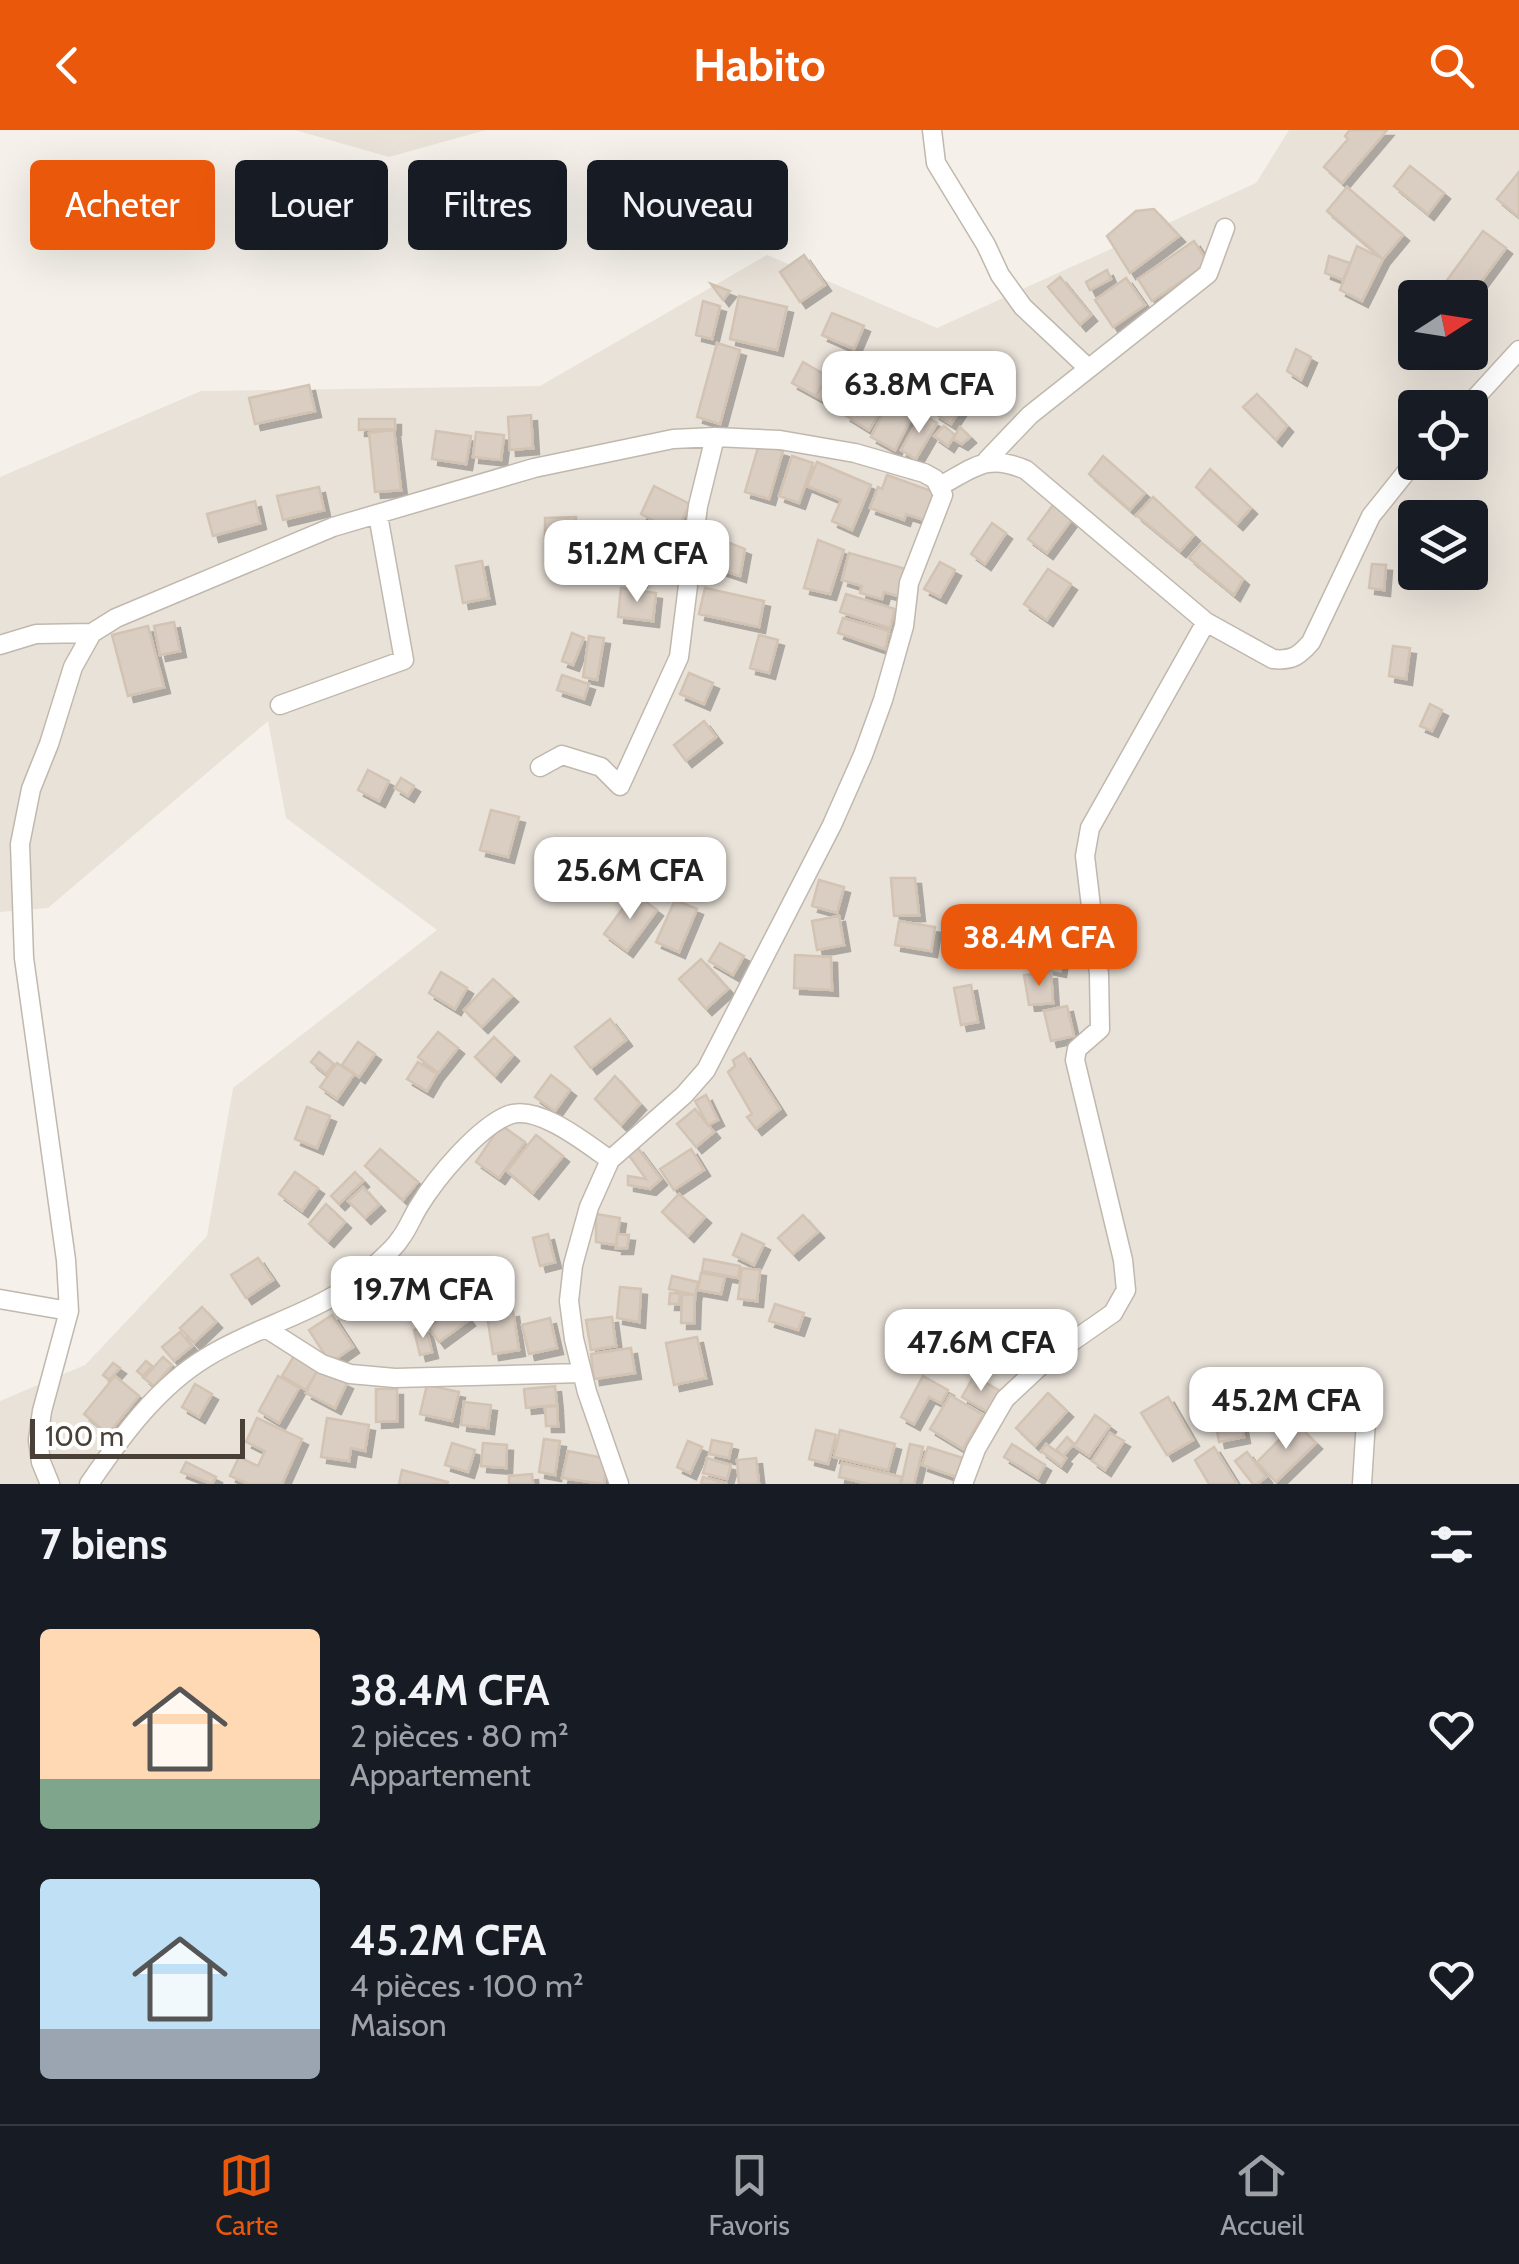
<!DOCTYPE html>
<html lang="fr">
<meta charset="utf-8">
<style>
body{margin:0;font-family:Cabin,sans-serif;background:#20242c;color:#f1f3f6;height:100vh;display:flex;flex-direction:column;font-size:38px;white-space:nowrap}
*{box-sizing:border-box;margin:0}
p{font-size:32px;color:#9ea1a6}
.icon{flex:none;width:55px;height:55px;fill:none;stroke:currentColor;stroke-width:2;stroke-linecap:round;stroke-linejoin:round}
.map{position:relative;height:1354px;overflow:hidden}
.drawer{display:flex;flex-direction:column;background:#171b24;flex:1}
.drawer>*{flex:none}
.hud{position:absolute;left:30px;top:30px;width:1000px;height:90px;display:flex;gap:20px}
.needle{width:65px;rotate:78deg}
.tools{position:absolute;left:1398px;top:150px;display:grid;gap:20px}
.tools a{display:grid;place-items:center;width:90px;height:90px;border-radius:10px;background:#171b24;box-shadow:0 10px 40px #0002;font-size:50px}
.scale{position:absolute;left:30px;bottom:25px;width:215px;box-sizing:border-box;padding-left:10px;border:5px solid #494138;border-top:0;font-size:28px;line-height:35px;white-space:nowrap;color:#494138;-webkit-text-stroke:8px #fff;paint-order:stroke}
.price{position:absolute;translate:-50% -85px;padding:0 22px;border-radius:20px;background:#fff;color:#222;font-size:32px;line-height:65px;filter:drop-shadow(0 2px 5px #0008)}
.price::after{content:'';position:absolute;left:50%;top:60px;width:30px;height:22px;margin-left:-15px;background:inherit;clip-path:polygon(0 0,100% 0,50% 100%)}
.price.selected{background:#ea580c;color:#fff}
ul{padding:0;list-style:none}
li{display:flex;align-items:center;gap:30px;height:250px;padding:0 40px}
li span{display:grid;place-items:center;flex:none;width:280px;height:200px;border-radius:10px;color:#555}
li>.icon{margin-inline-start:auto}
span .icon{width:120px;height:120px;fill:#fffc;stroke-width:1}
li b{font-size:42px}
h2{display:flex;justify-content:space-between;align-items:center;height:120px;padding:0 40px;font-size:42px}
.tag{padding:0 35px;border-radius:10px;background:#171b24;box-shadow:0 10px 40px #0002;font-size:35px;line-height:90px}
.tag.selected{background:#ea580c;color:#fff}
header{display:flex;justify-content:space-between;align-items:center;height:130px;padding:0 40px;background:#ea580c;color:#fff;font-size:45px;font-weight:700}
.dock{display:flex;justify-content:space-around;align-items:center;height:140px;border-top:2px solid #363941;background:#171b24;font-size:28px;color:#9ea1a6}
.dock a{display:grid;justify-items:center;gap:5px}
.dock .selected{color:#ea580c}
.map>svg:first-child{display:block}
</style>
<header><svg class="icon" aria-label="back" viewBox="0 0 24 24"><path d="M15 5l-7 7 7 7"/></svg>Habito<svg class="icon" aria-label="search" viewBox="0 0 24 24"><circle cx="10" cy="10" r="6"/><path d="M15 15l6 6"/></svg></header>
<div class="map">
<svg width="1519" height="1354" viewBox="0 0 1519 1354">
<defs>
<filter id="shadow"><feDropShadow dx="6" dy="6" stdDeviation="0" flood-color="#0004"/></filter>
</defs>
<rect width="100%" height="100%" fill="#f5f1ea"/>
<path fill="#e9e2d9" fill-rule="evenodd" d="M295 0H486L389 27Z
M1289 0H1519V1354H0V1271L85 1235 207 1106 233 958 437 800 286 688 268 591 48 778 0 782V347L201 261 540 256 767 125 937 198 1256 53ZM1415 168H1470V222H1415ZM1415 278H1470V332H1415ZM1415 388H1470V442H1415Z"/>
<path fill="#dacec3" stroke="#d2c3b3" stroke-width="2.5" filter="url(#shadow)" d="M1350 0H1387L1342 53 1324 37 1348 9 1345 6Z
M1410 36 1444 63 1428 84 1394 56Z
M1519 42V87L1497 69Z
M1347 57 1403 105 1383 129 1327 81Z
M1154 79 1179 106 1130 143 1107 106 1136 81Z
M1483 101 1506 118 1469 168H1434Z
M1194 111 1208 133 1152 171 1138 149Z
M1357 116 1383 129 1362 171 1340 160Z
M804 125 825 155 800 172 780 142Z
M1329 126 1350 133 1343 150 1325 143Z
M1107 140 1111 149 1090 160 1086 152Z
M1060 147 1091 185 1080 195 1048 157Z
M1126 148 1145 175 1113 197 1095 170Z
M711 154 730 161 723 170Z
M739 166 787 177 777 220 730 209Z
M703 171 720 176 712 209 696 205Z
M832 183 864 196 854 219 822 205Z
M717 213 740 220 720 294 697 287Z
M1296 219 1311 227 1301 250 1287 241Z
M803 232 827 246 816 266 792 253Z
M963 235 982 248 965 272 946 260Z
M827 246 845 257 833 276 816 266Z
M309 255 315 281 255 294 249 268Z
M946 263 964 274 951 294 934 283Z
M1257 264 1287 296 1276 310 1243 277Z
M857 265 881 280 869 300 845 285Z
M889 272 913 284 895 320 871 307Z
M922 284 937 293 916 329 901 320Z
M531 285 533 318 510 320 508 287Z
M359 289H395V299L359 300Z
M944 296 955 305 948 316 934 306Z
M960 297 970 307 962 314 953 309Z
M394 300 401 360 375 362 369 303Z
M436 301 471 306 466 334 432 329Z
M476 302 504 305 501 330 473 327Z
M759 314 783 321 769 369 745 362Z
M792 326 813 333 799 373 779 366Z
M1103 326 1145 363 1130 380 1089 344Z
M817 332 871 355 852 400 832 391 841 370 807 356Z
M1210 339 1251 378 1237 394 1196 357Z
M887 345 934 362 924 390 906 384 904 390 870 378 878 357 882 359Z
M654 356 690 374 676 402 641 384Z
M319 357 324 380 283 390 277 366Z
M1153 367 1194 405 1180 421 1136 385Z
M255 371 260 393 213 406 207 384Z
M1053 375 1072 389 1047 423 1028 409Z
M576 387V408L545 409V388Z
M992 393 1006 403 985 434 971 424Z
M714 407 745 419 740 446 706 435Z
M624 409 649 415 641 451 616 445Z
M818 410 844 420 830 464 804 458Z
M1202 413 1243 449 1234 465 1189 428Z
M601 415V428L580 429 579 416Z
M849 423 906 439 898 466 884 462 882 469 860 463 862 456 842 450Z
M482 431 489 468 463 473 456 436Z
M940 432 955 440 940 467 924 459Z
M1372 434 1386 435 1384 460 1369 458Z
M1048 439 1071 454 1047 490 1024 474Z
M621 458 656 463 653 491 618 487Z
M705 458 764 471 759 497 699 484Z
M846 464 895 479 890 498 840 482Z
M843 488 889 501 885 519 838 503Z
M174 492 180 521 160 525 154 496Z
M148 496 164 557 128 566 112 505Z
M572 503 584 508 573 535 562 531Z
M759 505 778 510 769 543 750 538Z
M589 506 604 508 597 550 583 547Z
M1393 516 1410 518 1406 549 1389 546Z
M689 543 713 553 704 574 680 564Z
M562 545 589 554 584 569 557 560Z
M1430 574 1442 580 1432 601 1420 596Z
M704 591 716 607 686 631 674 615Z
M368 640 389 651 379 671 358 660Z
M401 648 414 656 408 666 395 658Z
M491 680 519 687 508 727 480 720Z
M664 732 679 744 661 765 646 752Z
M891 748H915L919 785 894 786Z
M819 750 844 757 837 783 812 776Z
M634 763 657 780 627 821 604 804Z
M675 770 697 779 679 822 656 812Z
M1039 785 1090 798 1084 822 1034 809Z
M839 786 844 815 817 820 812 791Z
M899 791 935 797 931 821 895 815Z
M720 813 744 826 733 845 709 831Z
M1043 818 1063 823 1060 841 1041 837Z
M795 825 831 827 832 860 794 858Z
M701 829 728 859 706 879 679 849Z
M441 842 467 858 455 879 429 863Z
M1051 843 1053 873 1029 875 1024 845Z
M493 849 512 866 482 897 464 880Z
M971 855 978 892 961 895 954 858Z
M1067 876 1074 906 1051 911 1044 881Z
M610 889 626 910 591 938 575 917Z
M438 902 458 918 438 943 418 927Z
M494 907 513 925 495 946 475 927Z
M358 912 375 924 359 947 342 935Z
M319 922 334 934 326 944 311 932Z
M744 923 780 979 756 999 747 987 752 984 728 942 735 936 733 930Z
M418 932 437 944 427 961 407 949Z
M337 933 354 944 337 969 320 957Z
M551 945 570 960 555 981 535 967Z
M615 946 640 974 621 995 595 969Z
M706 965 718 990 708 995 695 971Z
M307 977 330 986 317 1018 295 1009Z
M695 979 714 1002 696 1017 677 994Z
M501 995 525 1012 499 1048 476 1032Z
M536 1005 563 1026 533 1063 507 1041Z
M637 1017 661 1049 650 1059 628 1055V1046L646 1049 628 1024Z
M380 1019 418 1052 403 1070 365 1036Z
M691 1019 704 1040 674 1060 660 1039Z
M295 1042 318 1058 302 1081 279 1064Z
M355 1042 363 1051 339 1074 331 1066Z
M363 1057 379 1075 365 1088 348 1071Z
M679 1064 705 1087 688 1106 662 1082Z
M326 1074 345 1092 328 1111 309 1094Z
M596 1084 620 1088 616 1115 596 1112Z
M803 1085 818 1102 793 1124 778 1108Z
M548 1104 555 1132 540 1136 533 1108Z
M617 1104 629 1105 627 1118H616Z
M742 1104 764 1114 754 1135 733 1125Z
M258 1128 273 1150 246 1168 231 1145Z
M704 1129 740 1136 738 1148 702 1141Z
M414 1133 440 1162 420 1181 393 1153Z
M742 1138 760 1140 757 1171 738 1169Z
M701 1143 725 1147 721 1164 698 1160Z
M672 1146 698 1152 695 1165 669 1159Z
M620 1157 641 1159 639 1192 617 1188Z
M670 1163 680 1164 679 1174H669Z
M682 1165H695L694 1193H681Z
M775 1174 804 1183 798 1200 769 1191Z
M459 1176 469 1190 439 1212 428 1197Z
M202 1177 216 1192 194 1213 180 1198Z
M513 1181 519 1220 493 1224 487 1185Z
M332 1185 353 1217 330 1233 309 1200Z
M612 1187 616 1216 591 1220 586 1190Z
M550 1188 557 1218 529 1224 522 1195Z
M426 1197 432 1222 420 1225 414 1200Z
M180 1202 192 1216 174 1231 162 1217Z
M697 1207 706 1248 674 1255 666 1213Z
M631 1218 635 1243 594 1249 591 1224Z
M294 1226 318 1239 306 1260 282 1246Z
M163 1227 172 1235 154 1256 144 1248Z
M146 1231 152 1236 143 1246 137 1241Z
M113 1233 120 1238 109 1250 103 1245Z
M318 1239 347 1253 335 1278 306 1263Z
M115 1246 139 1266 108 1304 84 1284Z
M278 1246 299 1258 279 1293 259 1281Z
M923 1246 948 1260 941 1273 929 1267 914 1294 901 1287Z
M974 1246 1000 1261 988 1282 962 1267Z
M195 1254 212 1264 199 1287 182 1277Z
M427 1255 459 1262 452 1291 420 1284Z
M555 1256 557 1275 526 1278 524 1259Z
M376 1259H397V1291L376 1292Z
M1235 1260 1244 1307 1219 1312 1210 1265Z
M1048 1263 1067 1281 1035 1316 1016 1298Z
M950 1265 983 1285 963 1319 930 1299Z
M1168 1267 1193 1310 1167 1325 1141 1283Z
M464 1272 491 1275 488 1298 461 1295Z
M557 1276 558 1296H546L545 1277Z
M1095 1285 1110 1296 1089 1326 1074 1316Z
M257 1288 302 1309 282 1354H248L230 1346 239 1327 258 1336 265 1321 246 1312Z
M327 1288 369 1295 365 1321 351 1318 349 1331 321 1327Z
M1296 1293 1316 1313 1276 1352 1257 1332Z
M816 1300 836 1305 828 1334 809 1329Z
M840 1300 895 1314 888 1340 834 1327Z
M1110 1303 1124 1311 1105 1340 1092 1331Z
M1067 1307 1074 1314 1063 1326 1056 1320Z
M544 1309 560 1311 555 1345 539 1342Z
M712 1310 732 1314 729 1328 709 1324Z
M688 1311 702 1317 690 1343 677 1337Z
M452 1313 475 1320 468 1342 445 1335Z
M483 1313 507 1315 506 1338 481 1336Z
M910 1314 923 1317 914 1354H901Z
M1012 1314 1045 1335 1038 1348 1004 1327Z
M1046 1314 1066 1328 1061 1336 1041 1321Z
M928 1317 963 1328 956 1347 922 1335Z
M1214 1317 1237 1354H1209L1195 1330Z
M568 1321 608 1329 604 1354 562 1348Z
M1247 1322 1266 1347 1257 1354H1253L1235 1331Z
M707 1328 731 1335 727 1349 703 1343Z
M756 1328 759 1354H739L737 1330Z
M186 1332 216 1347 212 1354 181 1342Z
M842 1333 902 1347 900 1354H869L839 1347Z
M402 1340 448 1352 447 1354H399Z
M532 1344 533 1354H509V1346Z
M703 1347 726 1353V1354H701Z"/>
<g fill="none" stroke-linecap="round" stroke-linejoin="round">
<defs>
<path id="minor" d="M932 0 936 33 986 115 1000 145 1023 177 1088 238
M1466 278 1519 220
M987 330 1030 285 1208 144 1225 98
M940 356C975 337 987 323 1026 340L1206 492 1273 529C1292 531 1299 526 1311 512L1371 386 1415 331
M0 515 36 504 92 503
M280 575 404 530 378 385
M540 637 562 625 601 637 620 656 679 527 698 376 715 307
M0 1169 69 1181
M267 1199 322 1234 350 1244 395 1248 582 1243
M50 1354 41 1332 38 1310 42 1281 69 1181 66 1130 24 828 20 714 31 659 49 614 73 537 92 503 116 488 333 397 534 338 673 309 715 307 780 310 855 323 924 343 935 349 943 365 909 453 904 496 883 570 863 625 832 695 706 940 684 965 610 1030 589 1077 573 1135 569 1171 574 1209 587 1262 619 1354
M89 1354C121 1307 157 1257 207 1227 261 1193 327 1182 374 1136 382 1128 394 1119 400 1109 408 1099 412 1087 419 1076 436 1048 478 997 509 985 538 974 587 1014 610 1030
M963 1354 976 1319 1005 1269 1050 1227 1113 1183 1126 1160 1123 1130 1075 930 1077 919 1100 899 1099 844 1085 726 1090 698 1206 492
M1362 1354 1366 1290"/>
</defs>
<use href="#minor" stroke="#c1b8ad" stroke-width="21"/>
<use href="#minor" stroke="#fff" stroke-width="18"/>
</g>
</svg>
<div class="tools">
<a><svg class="needle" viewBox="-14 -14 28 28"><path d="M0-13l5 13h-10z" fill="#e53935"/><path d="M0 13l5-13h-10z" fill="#9ea1a6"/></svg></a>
<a><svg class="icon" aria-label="locate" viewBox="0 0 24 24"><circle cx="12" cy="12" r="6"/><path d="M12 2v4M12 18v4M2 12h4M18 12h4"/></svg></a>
<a><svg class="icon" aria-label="layers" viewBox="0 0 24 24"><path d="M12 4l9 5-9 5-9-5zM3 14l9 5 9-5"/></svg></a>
</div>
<div class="scale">100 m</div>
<b class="price" style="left:919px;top:306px">63.8M CFA</b>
<b class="price" style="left:637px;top:475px">51.2M CFA</b>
<b class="price" style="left:630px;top:792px">25.6M CFA</b>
<b class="price selected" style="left:1039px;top:859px">38.4M CFA</b>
<b class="price" style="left:423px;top:1211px">19.7M CFA</b>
<b class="price" style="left:981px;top:1264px">47.6M CFA</b>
<b class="price" style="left:1286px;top:1322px">45.2M CFA</b>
<div class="hud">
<a class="tag selected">Acheter</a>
<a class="tag">Louer</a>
<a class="tag">Filtres</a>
<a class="tag">Nouveau</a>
</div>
</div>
<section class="drawer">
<h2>7 biens<svg class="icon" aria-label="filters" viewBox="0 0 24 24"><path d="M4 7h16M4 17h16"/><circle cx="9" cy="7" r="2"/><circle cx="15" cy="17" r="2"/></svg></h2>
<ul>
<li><span style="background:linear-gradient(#ffd9b3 75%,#7fa58c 0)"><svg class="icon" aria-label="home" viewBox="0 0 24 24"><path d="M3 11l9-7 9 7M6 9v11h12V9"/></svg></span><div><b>38.4M CFA</b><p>2 pièces · 80 m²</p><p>Appartement</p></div><svg class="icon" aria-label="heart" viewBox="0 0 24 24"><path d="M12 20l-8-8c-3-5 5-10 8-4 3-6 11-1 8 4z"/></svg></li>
<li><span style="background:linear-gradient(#bfe0f5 75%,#9aa5b1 0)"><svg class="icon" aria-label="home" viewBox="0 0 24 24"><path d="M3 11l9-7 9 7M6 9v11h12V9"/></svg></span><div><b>45.2M CFA</b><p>4 pièces · 100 m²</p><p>Maison</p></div><svg class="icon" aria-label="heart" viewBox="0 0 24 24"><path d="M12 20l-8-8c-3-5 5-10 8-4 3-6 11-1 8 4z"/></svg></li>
</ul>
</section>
<nav class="dock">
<a class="selected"><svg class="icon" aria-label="map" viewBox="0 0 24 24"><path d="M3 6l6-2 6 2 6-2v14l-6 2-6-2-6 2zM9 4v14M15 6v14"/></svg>Carte</a>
<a><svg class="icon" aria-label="saved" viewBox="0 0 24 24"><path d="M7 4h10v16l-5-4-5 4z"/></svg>Favoris</a>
<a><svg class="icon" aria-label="home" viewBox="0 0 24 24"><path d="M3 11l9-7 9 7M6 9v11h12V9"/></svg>Accueil</a>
</nav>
